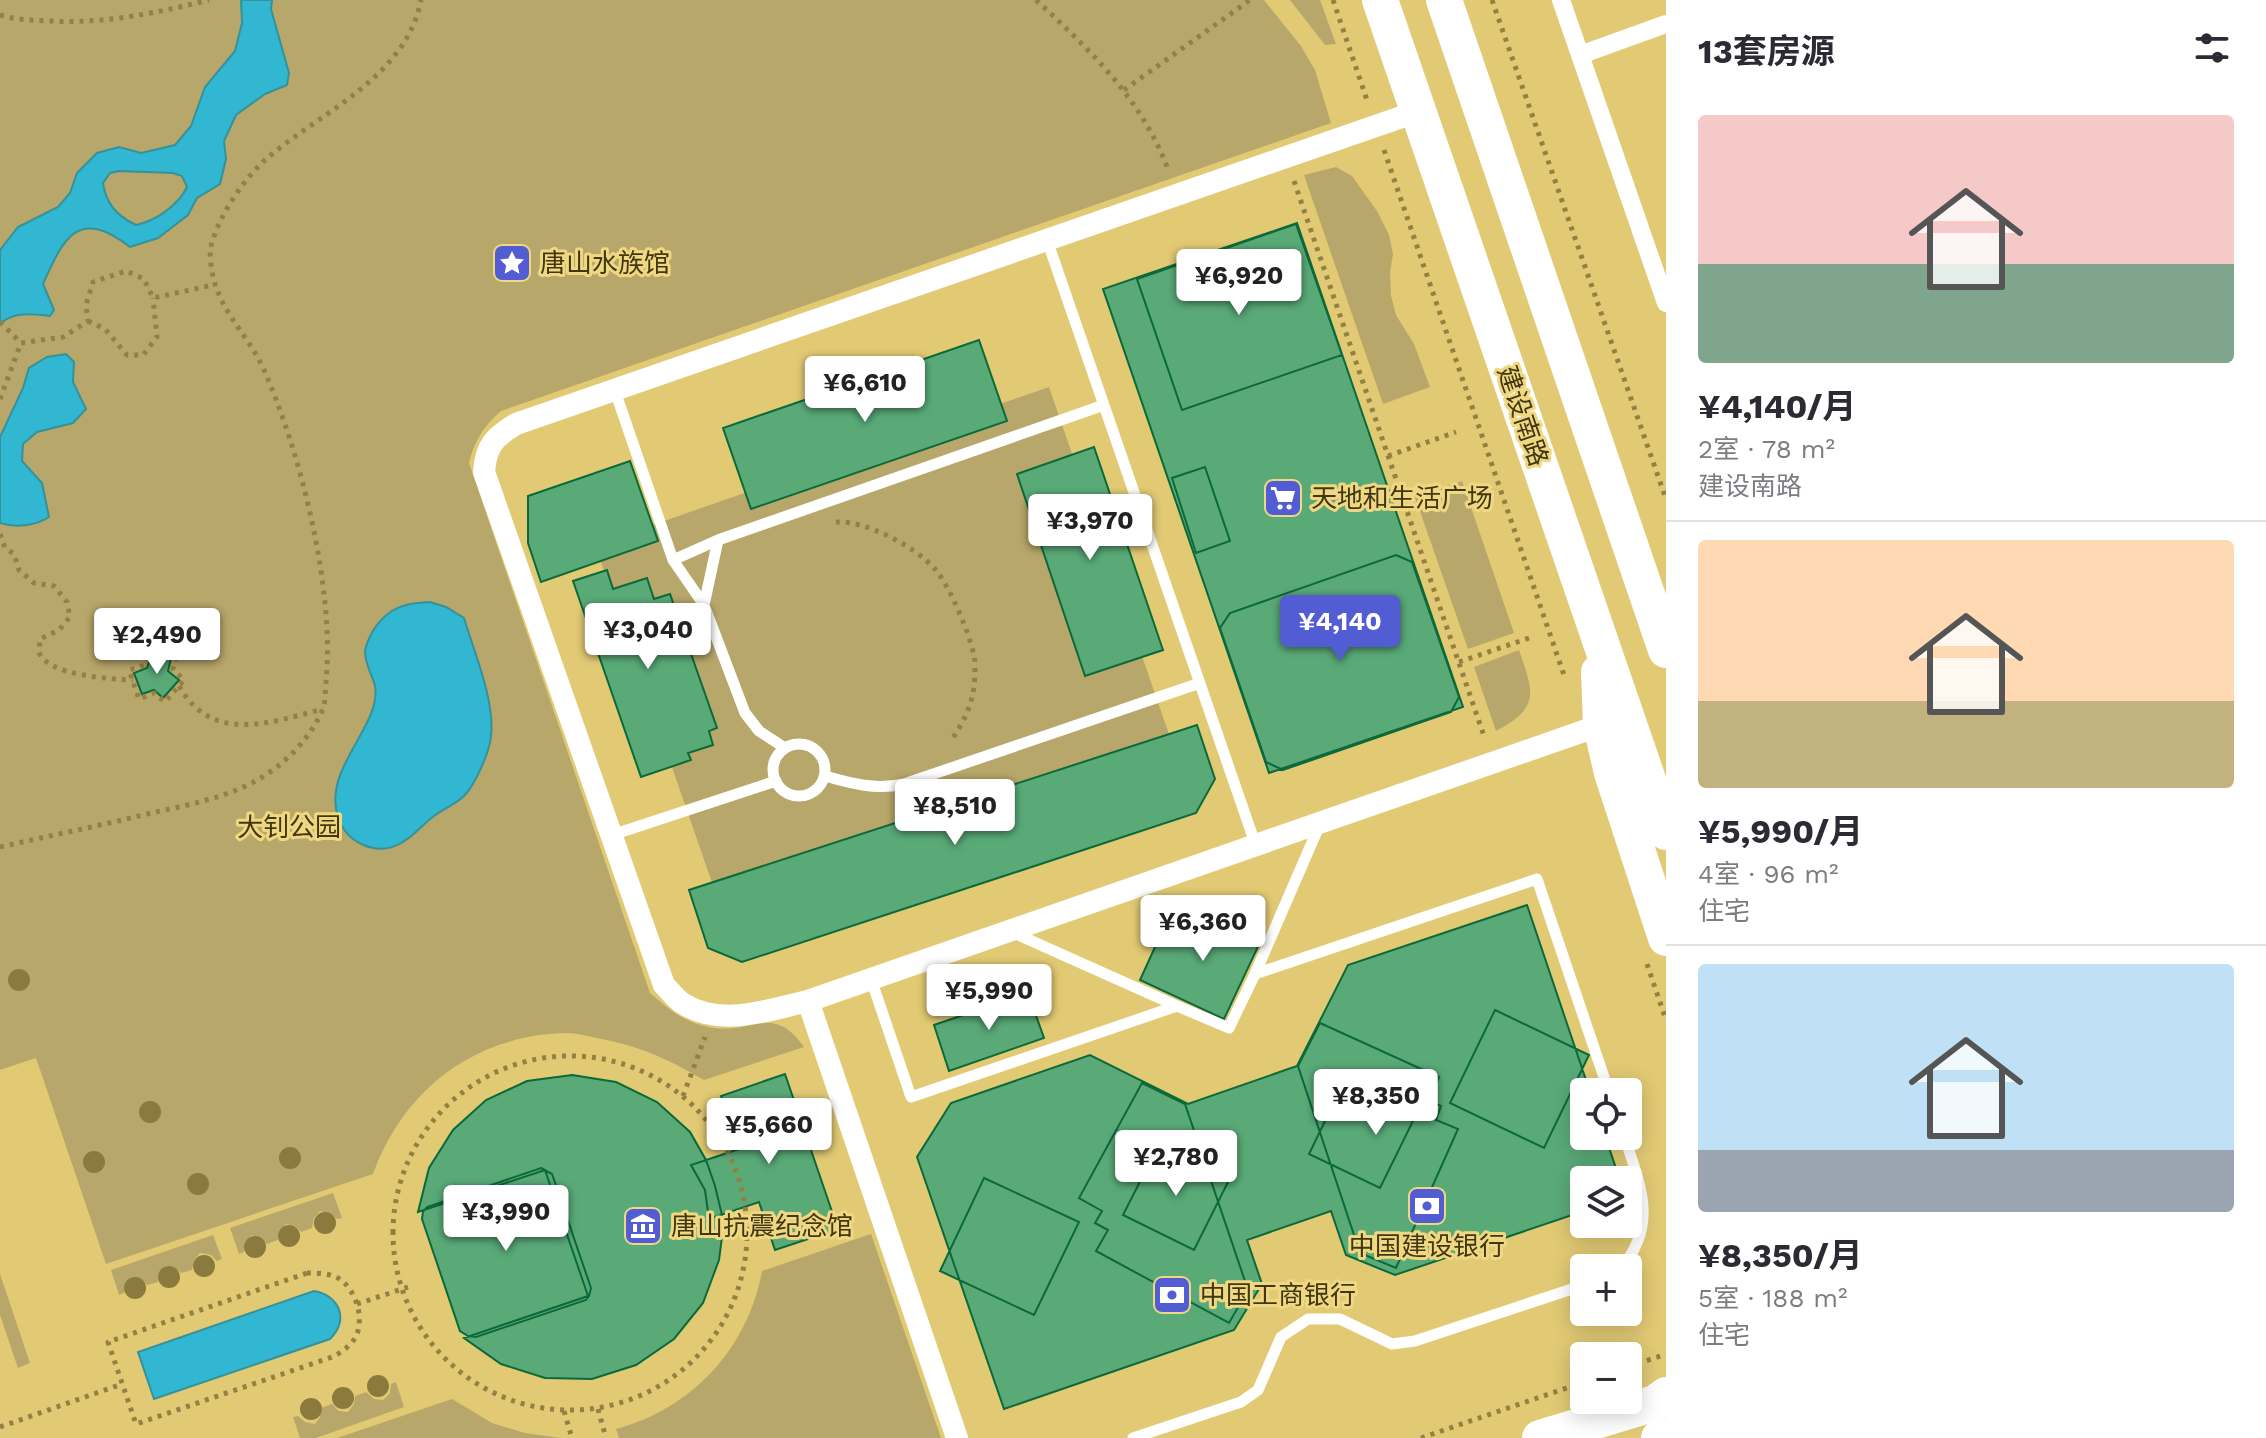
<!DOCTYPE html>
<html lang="zh">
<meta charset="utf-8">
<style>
body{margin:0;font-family:"Work Sans","Noto Sans SC",sans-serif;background:#f7f7f7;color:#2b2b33;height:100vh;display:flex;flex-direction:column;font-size:30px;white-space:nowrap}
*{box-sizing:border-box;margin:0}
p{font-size:26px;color:#7c7c81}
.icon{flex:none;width:44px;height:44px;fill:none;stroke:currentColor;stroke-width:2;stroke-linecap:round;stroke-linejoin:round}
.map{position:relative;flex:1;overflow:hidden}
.details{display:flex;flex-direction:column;background:#fff;width:600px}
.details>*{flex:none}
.buttons{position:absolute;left:1570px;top:1078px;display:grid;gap:16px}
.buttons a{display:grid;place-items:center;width:72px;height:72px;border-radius:8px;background:#fff;box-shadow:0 4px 20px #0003;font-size:40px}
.price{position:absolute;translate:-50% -68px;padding:0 18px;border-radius:8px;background:#fff;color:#222;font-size:26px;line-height:52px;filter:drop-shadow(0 2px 4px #0008)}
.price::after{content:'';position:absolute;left:50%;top:48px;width:24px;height:18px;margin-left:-12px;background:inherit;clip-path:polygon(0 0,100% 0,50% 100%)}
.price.selected{background:#525dd4;color:#fff}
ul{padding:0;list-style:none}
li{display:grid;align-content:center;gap:16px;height:424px;padding:0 32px}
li+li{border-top:2px solid #e1e1e2}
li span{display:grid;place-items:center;height:248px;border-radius:8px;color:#555}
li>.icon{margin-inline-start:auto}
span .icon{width:144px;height:144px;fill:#fffc;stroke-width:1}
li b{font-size:34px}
h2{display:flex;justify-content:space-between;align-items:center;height:96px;padding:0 32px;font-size:34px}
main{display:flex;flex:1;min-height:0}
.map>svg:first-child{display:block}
</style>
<main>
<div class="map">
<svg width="1666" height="1438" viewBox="0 0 1666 1438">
<rect width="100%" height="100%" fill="#e2ca74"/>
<path fill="#b8a76a" d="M0 0H1264L1301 46 1315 70 1331 123 501 411C483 427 475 440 469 463L650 993C671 1011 686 1024 715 1028 753 1033 774 1004 804 1047L704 1080C666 1058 639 1046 597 1038 587 1036 576 1033 567 1033 474 1035 404 1089 373 1174L106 1264 36 1058 0 1070Z
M1290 0H1320L1336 44 1325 45Z
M1336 167 1352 176 1377 211 1389 235 1393 254 1390 272 1391 296 1396 315 1414 344 1430 387 1383 404 1304 175Z
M1049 387 1172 743 718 900 595 545Z
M1462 481 1514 633 1468 649 1415 497Z
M1519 650C1534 693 1540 708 1496 731L1474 667Z
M333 1193 342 1218 337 1219 330 1214 320 1211 314 1218 312 1228 301 1232 295 1226 286 1224 279 1231 278 1240 267 1244 252 1235 245 1242 244 1252 239 1254 230 1228Z
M871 1234 941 1438H619L616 1429C692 1409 748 1348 762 1271Z
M213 1235 222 1259 217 1261 211 1255 200 1253 194 1260 192 1270 181 1273 175 1268 166 1266 159 1273 158 1282 147 1285 140 1279 132 1277 126 1284 124 1293 119 1295 111 1270Z
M0 1274 30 1363 18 1368 0 1315Z
M396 1382 404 1407 316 1438H300L293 1417 298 1416 305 1422 315 1424 320 1417 321 1408 332 1404 339 1411 348 1412 354 1404 355 1396 366 1392 374 1399 383 1400 390 1393 391 1384Z
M452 1399 492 1423 525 1433 561 1438H337Z"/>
<path fill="#31b7d1" stroke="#369198" stroke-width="2" fill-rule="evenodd" d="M241 0H272L271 9 289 73 287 85 265 94 236 115 224 141 226 159 220 184 197 198 188 215 158 238 130 247C78 207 64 237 43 284L54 310 50 316C33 314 13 311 0 324V250L18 227 58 207 70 193 77 173 97 153 119 147 141 153 175 145 191 126 205 87 235 51 242 23ZM119 171 173 173 182 176 187 187C178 206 155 221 136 225 117 216 106 204 103 183L110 173Z
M66 354 74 362 73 382 86 409 73 423 37 432 23 444 22 461 42 483 49 517C35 526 16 528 0 523V437L23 388 29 368 47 357Z
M430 602 446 607 464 618C474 652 495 700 491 736 490 751 475 785 464 796 456 804 443 809 434 816 423 824 413 837 401 843 377 857 346 843 338 817 322 768 382 726 375 686 372 674 365 665 365 651 366 644 370 636 374 629 389 607 405 603 430 602Z
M314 1291C339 1295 350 1320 330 1339L154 1399 138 1352Z"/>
<path fill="#5aaa78" stroke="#0b693a" stroke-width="2" d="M1297 223 1463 707 1269 773 1103 289Z
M1296 224 1342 355 1182 410 1137 279Z
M979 340 1007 421 751 509 723 428Z
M1094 447 1163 650 1085 676 1017 474Z
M630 461 658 541 541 582 528 543V496Z
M1205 467 1230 541 1196 553 1172 478Z
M1396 555 1412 562 1459 697 1451 712 1283 770 1266 762 1220 628 1230 613Z
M607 570 613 589 647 578 654 599 670 594 717 728 709 731 713 745 688 753 691 760 641 777 573 581Z
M152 653 171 658 168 671 179 680 163 698 154 690 142 694 134 673 147 668Z
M1197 725 1215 779 1196 813 742 962 708 948 689 890Z
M1527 905 1590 1092H1584V1136H1605L1620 1180H1584V1211L1395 1275 1346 1255 1331 1211 1247 1240 1262 1284 1234 1330 1004 1409 917 1157 951 1103 1090 1055 1188 1104 1297 1066 1348 965Z
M1218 915 1263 936 1224 1019 1140 980 1160 936Z
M1028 993 1044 1038 949 1071 934 1025Z
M1495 1010 1589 1055 1544 1148 1450 1103Z
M1320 1023 1439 1077 1429 1101 1441 1106 1436 1120 1458 1129 1396 1268 1360 1253 1298 1066Z
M785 1074 838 1229 775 1250 759 1202 709 1219 705 1190 691 1165 739 1149 721 1096Z
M572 1075 616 1082 657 1102 690 1132 706 1160 715 1186 722 1215V1237L719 1260 703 1303 674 1339 636 1365 592 1379 545 1378 501 1364 464 1338 588 1296 545 1170 418 1212 429 1168 453 1130 486 1100 527 1081Z
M1142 1083 1185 1104 1248 1290 1229 1323 1096 1251 1108 1230 1095 1223 1102 1211 1079 1198Z
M1343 1084 1414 1119 1380 1188 1309 1154Z
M1158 1146 1229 1180 1194 1250 1123 1215Z
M541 1168 552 1174 591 1288 589 1296 586 1300 476 1337 468 1336 460 1331 422 1219 423 1212 427 1207Z
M984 1178 1079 1222 1034 1315 940 1271Z"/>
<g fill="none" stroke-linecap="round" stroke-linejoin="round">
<path stroke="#938144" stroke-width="5" stroke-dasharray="4 6" stroke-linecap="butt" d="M1036 0C1090 50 1143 100 1169 172
M1333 0 1368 103
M1492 0 1666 499
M0 15C16 20 32 20 49 21 105 24 156 13 209 0
M1124 90 1250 0
M1384 150 1565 678
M1294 181 1485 739
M88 321 105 329 127 355H143L157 337 153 298
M0 322 21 343
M0 399 21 343 63 337 88 321 86 305 93 282 126 271 144 279 153 298 213 285
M1388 456 1456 432
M836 522C865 520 916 547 935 569 949 584 976 646 975 666 975 699 969 713 951 741
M0 534 5 548 14 554 19 570 34 583 54 586 67 602 70 617 59 630 40 639C40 642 39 649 39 652 47 676 112 679 133 680
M150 647 177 655 173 669 184 680 165 702 154 693 139 699 129 670 145 665Z
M1459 662 1529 638
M179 686C212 744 269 723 323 709
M0 847C49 836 98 826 147 814 187 805 233 797 267 774 290 759 311 736 322 711 326 703 325 691 326 682 335 590 301 454 264 370 246 330 216 310 211 264 211 258 209 252 211 246 219 216 242 181 265 160 320 112 406 78 421 0
M1647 964 1666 1020
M393 1233a177 177 0 1 1 354 0a177 177 0 1 1-354 0Z
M683 1096 705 1037
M307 1273C317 1273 329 1273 338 1278 355 1288 364 1316 357 1334 353 1344 344 1350 335 1356L136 1424 108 1342Z
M357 1304 408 1287
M1628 1367 1666 1354
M598 1409 606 1438
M564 1411 572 1438
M0 1427 122 1384
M1421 1438 1584 1382"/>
<path stroke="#fff" stroke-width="11" d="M1047 240 1256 846
M615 391 673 560
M704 605 718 540
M773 770a26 26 0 1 1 52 0a26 26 0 1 1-52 0Z
M785 748 759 731 745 713 704 605 673 560 718 540 1104 405
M825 776C853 784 875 790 904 784L1200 683
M612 835 776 781
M1014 933 1177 1006
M1255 974 1320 824
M871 979 911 1097 1177 1006 1229 1028 1255 974 1537 879 1609 1092
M1621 1268C1659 1224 1640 1184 1624 1136
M1133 1438 1241 1402 1258 1390 1281 1337 1308 1319H1340L1392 1344 1415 1341 1584 1285"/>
<path stroke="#fff" stroke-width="18" d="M1561 0 1666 303
M1580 55 1666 24"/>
<path stroke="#fff" stroke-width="22" d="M808 1001 1601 725
M957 1438 808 1001C767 1010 721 1028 682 1003 676 999 670 991 664 985L484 472C486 446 494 437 516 424L1419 111"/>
<path stroke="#fff" stroke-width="36" d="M1380 0 1666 832
M1444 0 1666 650
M1599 672 1601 725 1612 773 1666 938
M1540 1438 1655 1403 1666 1395
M1659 1438 1666 1436"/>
</g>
<g fill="#8b7a3e">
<circle cx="19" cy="980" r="11"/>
<circle cx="150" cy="1112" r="11"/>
<circle cx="290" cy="1158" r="11"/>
<circle cx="94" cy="1162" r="11"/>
<circle cx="198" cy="1184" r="11"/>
<circle cx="325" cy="1223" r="11"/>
<circle cx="289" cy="1236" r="11"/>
<circle cx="255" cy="1247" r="11"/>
<circle cx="204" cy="1266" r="11"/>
<circle cx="169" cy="1277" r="11"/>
<circle cx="135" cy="1288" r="11"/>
<circle cx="378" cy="1386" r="11"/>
<circle cx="343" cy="1398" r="11"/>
<circle cx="311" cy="1409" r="11"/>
</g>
<defs>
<symbol id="sight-square" viewBox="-11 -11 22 22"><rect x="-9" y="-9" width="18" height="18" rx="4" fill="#525dd4" stroke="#efd881"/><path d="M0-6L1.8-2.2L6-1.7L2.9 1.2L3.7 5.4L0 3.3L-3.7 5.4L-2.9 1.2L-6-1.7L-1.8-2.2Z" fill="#fff"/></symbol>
<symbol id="supermarket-square" viewBox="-11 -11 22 22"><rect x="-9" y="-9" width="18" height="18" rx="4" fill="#525dd4" stroke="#efd881"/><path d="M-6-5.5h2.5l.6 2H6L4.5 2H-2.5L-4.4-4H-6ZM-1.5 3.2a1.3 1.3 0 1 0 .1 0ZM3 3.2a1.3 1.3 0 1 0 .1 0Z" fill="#fff"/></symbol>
<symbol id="bank-square" viewBox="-11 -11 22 22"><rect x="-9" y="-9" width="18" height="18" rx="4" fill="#525dd4" stroke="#efd881"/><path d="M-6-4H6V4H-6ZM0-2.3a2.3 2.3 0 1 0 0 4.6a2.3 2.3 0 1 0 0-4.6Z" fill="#fff"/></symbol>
<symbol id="museum-square" viewBox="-11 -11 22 22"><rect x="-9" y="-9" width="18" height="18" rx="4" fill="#525dd4" stroke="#efd881"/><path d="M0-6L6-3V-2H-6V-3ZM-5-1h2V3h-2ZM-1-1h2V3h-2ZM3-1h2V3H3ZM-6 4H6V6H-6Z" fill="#fff"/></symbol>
</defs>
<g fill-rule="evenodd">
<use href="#sight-square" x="490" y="241" width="44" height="44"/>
<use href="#supermarket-square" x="1261" y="476" width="44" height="44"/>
<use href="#bank-square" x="1405" y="1184" width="44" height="44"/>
<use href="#museum-square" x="621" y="1204" width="44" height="44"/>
<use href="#bank-square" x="1150" y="1273" width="44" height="44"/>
</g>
<g text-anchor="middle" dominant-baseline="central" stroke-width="6" stroke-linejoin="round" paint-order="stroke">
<g font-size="26" fill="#413713" stroke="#efd881" text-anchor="start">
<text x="540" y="263">唐山水族馆</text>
<text x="1311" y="498">天地和生活广场</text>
<text x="671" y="1226">唐山抗震纪念馆</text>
<text x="1427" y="1246" text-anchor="middle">中国建设银行</text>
<text x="1200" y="1295">中国工商银行</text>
</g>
<g font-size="26" fill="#413713" stroke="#efd881">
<text transform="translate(1523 416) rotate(71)">建设南路</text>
</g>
<g font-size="26" fill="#433911" stroke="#efd881">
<text x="289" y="827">大钊公园</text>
</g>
</g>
</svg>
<div class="buttons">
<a><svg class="icon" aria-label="locate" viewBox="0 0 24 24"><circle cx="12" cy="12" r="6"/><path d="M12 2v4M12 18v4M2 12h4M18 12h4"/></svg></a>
<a><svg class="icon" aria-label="layers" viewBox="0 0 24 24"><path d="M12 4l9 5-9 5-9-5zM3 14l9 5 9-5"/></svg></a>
<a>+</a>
<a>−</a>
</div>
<b class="price" style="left:1239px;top:317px">¥6,920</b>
<b class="price" style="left:865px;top:424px">¥6,610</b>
<b class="price" style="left:1090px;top:562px">¥3,970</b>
<b class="price selected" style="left:1340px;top:663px">¥4,140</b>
<b class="price" style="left:648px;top:671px">¥3,040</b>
<b class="price" style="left:157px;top:676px">¥2,490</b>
<b class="price" style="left:955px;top:847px">¥8,510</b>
<b class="price" style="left:1203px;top:963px">¥6,360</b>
<b class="price" style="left:989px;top:1032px">¥5,990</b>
<b class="price" style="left:1376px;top:1137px">¥8,350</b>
<b class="price" style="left:769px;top:1166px">¥5,660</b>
<b class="price" style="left:1176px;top:1198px">¥2,780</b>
<b class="price" style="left:506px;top:1253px">¥3,990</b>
</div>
<section class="details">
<h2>13套房源<svg class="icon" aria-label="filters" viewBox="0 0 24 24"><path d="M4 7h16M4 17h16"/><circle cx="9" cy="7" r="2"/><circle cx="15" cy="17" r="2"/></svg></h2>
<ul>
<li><span style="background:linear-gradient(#f6c9c9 60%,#7fa58c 0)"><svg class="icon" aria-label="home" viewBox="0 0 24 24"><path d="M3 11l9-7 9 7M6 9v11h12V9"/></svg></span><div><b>¥4,140/月</b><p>2室 · 78 m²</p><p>建设南路</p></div></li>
<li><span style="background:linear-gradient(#ffd9b3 65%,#c2b280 0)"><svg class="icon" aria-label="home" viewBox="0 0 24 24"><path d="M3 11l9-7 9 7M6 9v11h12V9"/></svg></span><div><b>¥5,990/月</b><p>4室 · 96 m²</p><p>住宅</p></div></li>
<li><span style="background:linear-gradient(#bfe0f5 75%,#9aa5b1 0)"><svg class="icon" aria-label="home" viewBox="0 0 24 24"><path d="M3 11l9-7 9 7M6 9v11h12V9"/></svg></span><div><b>¥8,350/月</b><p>5室 · 188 m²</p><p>住宅</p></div></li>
</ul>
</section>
</main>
